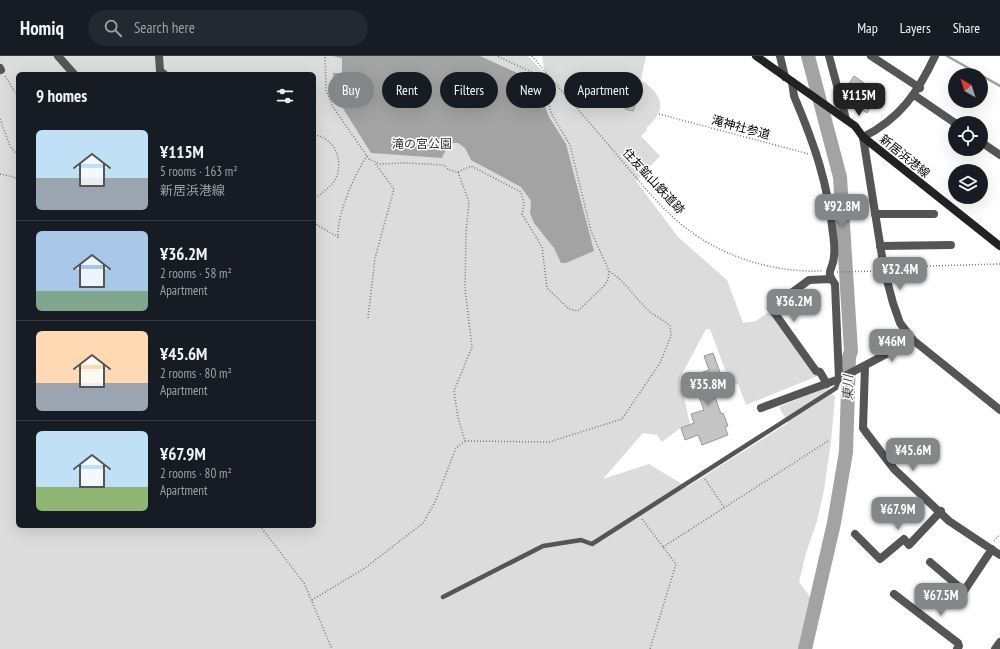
<!DOCTYPE html>
<meta charset="utf-8">
<style>
body{margin:0;font-family:"PT Sans Narrow","Noto Sans JP",sans-serif;background:#242831;color:#f1f3f6;height:100vh;display:flex;flex-direction:column;font-size:15px;white-space:nowrap}
*{box-sizing:border-box;margin:0}
p{font-size:13px;color:#9ea1a6}
.icon{flex:none;width:22px;height:22px;fill:none;stroke:currentColor;stroke-width:2;stroke-linecap:round;stroke-linejoin:round}
.map{position:relative;flex:1;overflow:hidden}
.panel{position:absolute;left:16px;top:16px;width:300px;height:456px;display:flex;flex-direction:column;background:#171b24;border-radius:6px;box-shadow:0 4px 16px #0002}
.panel>*{flex:none}
.top-card{position:absolute;left:328px;top:16px;width:380px;height:36px;display:flex;gap:8px}
.needle{width:26px;rotate:321deg}
.controls{position:absolute;left:948px;top:12px;display:grid;gap:8px}
.controls a{display:grid;place-items:center;width:40px;height:40px;border-radius:50%;background:#171b24;box-shadow:0 4px 16px #0002;font-size:20px}
.price{position:absolute;translate:-50% -34px;padding:0 9px;border-radius:8px;background:#858687;color:#fff;font-size:13px;line-height:26px;filter:drop-shadow(0 1px 2px #0008)}
.price::after{content:'';position:absolute;left:50%;top:24px;width:12px;height:9px;margin-left:-6px;background:inherit;clip-path:polygon(0 0,100% 0,50% 100%)}
.price.active{background:#222;color:#fff}
ul{padding:0;list-style:none}
li{display:flex;align-items:center;gap:12px;height:100px;padding:0 20px}
li+li{border-top:1px solid #363941}
li span{display:grid;place-items:center;flex:none;width:112px;height:80px;border-radius:6px;color:#555}
li>.icon{margin-inline-start:auto}
span .icon{width:48px;height:48px;fill:#fffc;stroke-width:1}
li b{font-size:17px}
h2{display:flex;justify-content:space-between;align-items:center;height:48px;padding:0 20px;font-size:17px}
.pill{padding:0 14px;border-radius:18px;background:#171b24;box-shadow:0 4px 16px #0002;font-size:14px;line-height:36px}
.pill.active{background:#858687;color:#fff}
header{display:flex;align-items:center;gap:24px;box-sizing:border-box;height:56px;padding:0 20px;background:#171b24;border-bottom:1px solid #363941}
header strong{font-size:19px}
nav{display:flex;gap:22px;margin-inline-start:auto;font-size:14px}
.search{width:280px;height:36px;background:#242831;display:flex;align-items:center;gap:10px;box-sizing:border-box;padding:0 14px;border-radius:22px;color:#9ea1a6;font-size:15px}
.map>svg:first-child{display:block}
</style>
<header>
<strong>Homiq</strong>
<div class="search"><svg class="icon" aria-label="search" viewBox="0 0 24 24"><circle cx="10" cy="10" r="6"/><path d="M15 15l6 6"/></svg>Search here</div>
<nav><a>Map</a><a>Layers</a><a>Share</a></nav>
</header>
<div class="map">
<svg width="1000" height="593" viewBox="0 0 1000 593">
<rect width="100%" height="100%" fill="#fff"/>
<path fill="#dcdcdc" fill-rule="evenodd" d="M0 0H528L545 18 542 0H646L641 24C663 39 668 53 646 72L647 74 641 80 660 100 636 125 678 181 727 224 743 267 756 265 770 255 820 319 746 349 738 328 731 330 710 273H706L680 322 690 369 679 373 662 386 657 379 643 377 603 423 649 408 687 431 788 367 779 351 827 331 835 341 831 386 824 434 817 465 806 497 799 526 813 545 800 593H0ZM18 18H314V470H18Z"/>
<path fill="#a3a3a3" d="M332 0H480L537 26 541 31 544 48 549 61 566 88 594 195 566 207H561L554 192 534 167 530 157 531 145 521 131 471 104 465 92 458 87H452L448 89 442 102 371 97 334 38H335L333 17H342V2Z"/>
<g fill="none" stroke-linecap="round" stroke-linejoin="round">
<path stroke="#a3a3a3" stroke-width="2.5" d="M947 0 1000 30"/>
<path stroke="#a3a3a3" stroke-width="14" d="M805 593 834 467 846 396 849 301 851 295 840 121 808 0"/>
</g>
<path fill="#c4c4c4" stroke="#999" d="M854 20 867 29 860 40 873 48 867 57 851 47 854 44 845 38 844 35Z
M608 39 628 44 629 41 637 43 633 55 625 53 626 50 606 45Z
M713 297 725 330 713 335 721 358 723 357 728 370 725 371 728 379 702 389 698 379 685 384 681 372 694 367 691 358 704 354 691 320 709 314 704 300Z"/>
<g fill="none" stroke-linecap="round" stroke-linejoin="round">
<path stroke="#777" stroke-width="1.5" stroke-dasharray="1 2" stroke-linecap="butt" d="M532 0C558 31 585 61 611 92 631 115 651 141 674 162 713 198 769 217 822 215
M5 20 18 41
M659 58 809 98
M0 63 10 90 18 100
M314 79C336 81 346 109 333 127 328 133 320 138 314 143
M458 116 471 110 521 136 524 149 522 158 542 191 547 232 569 253 578 255 603 231 608 224 609 215 591 175 570 89 551 57 545 29 540 20 497 0
M0 118 14 121 18 125
M314 167 338 181C337 158 354 119 367 100
M891 211 1000 208
M837 216 877 215
M368 262 375 202 394 133 375 107
M465 385 549 386 622 363 660 307 671 280 670 270C663 263 654 260 647 253 635 242 624 224 610 216
M705 423 724 451
M642 463 676 508 650 593
M260 470 304 527 332 593
M994 485 1000 478
M663 491 828 385
M312 544 365 512 423 467 435 446 456 392 465 385 458 362 454 335 472 291 465 232 466 176 469 146 458 116 449 114 444 109 407 107 380 108 369 103 333 51 326 34 325 0"/>
<path stroke="#555" stroke-width="4.5" d="M443 541 543 490 581 484 592 488 836 332 839 323"/>
<path stroke="#555" stroke-width="8" d="M58 0 74 18
M159 0 160 15 164 18
M780 0 785 21
M829 0 846 63
M871 0 920 32
M0 12 1 14
M792 26 794 40C814 87 828 127 833 178 834 185 835 193 834 200 834 213 824 215 835 228L839 323
M914 39 955 67
M863 81C900 63 918 36 935 0
M981 86 1000 99
M875 158H934
M880 190 951 189
M865 310 863 372 865 375 894 413 949 465 1000 499
M827 328 820 316 816 315 771 252 809 224 831 223
M761 352 839 323 913 284
M855 478 880 503 904 483 909 489 941 455
M930 506 964 535 992 493
M894 538 958 587 959 590 957 593
M995 593 1000 586"/>
<path stroke="#555" stroke-width="8" d="M863 81 884 213 893 247 900 267 913 284 1000 354"/>
<path stroke="#222" stroke-width="8" d="M756 0 855 70 863 81 1000 190"/>
</g>
<g text-anchor="middle" dominant-baseline="central" stroke-width="3" stroke-linejoin="round" paint-order="stroke">
<g font-size="12" fill="#000" stroke="#fff">
<text transform="translate(741 71) rotate(15)">滝神社参道</text>
<text transform="translate(905 100) rotate(39)">新居浜港線</text>
<text transform="translate(654 125) rotate(47)">住友鉱山鉄道跡</text>
</g>
<g font-size="12" fill="#333" stroke="#fff">
<text x="422" y="87">滝の宮公園</text>
</g>
<g font-size="13" font-style="italic" fill="#444" stroke="#fff">
<text transform="translate(848 332) rotate(-89)">東川</text>
</g>
</g>
</svg>
<div class="controls">
<a><svg class="needle" viewBox="-14 -14 28 28"><path d="M0-13l5 13h-10z" fill="#e53935"/><path d="M0 13l5-13h-10z" fill="#9ea1a6"/></svg></a>
<a><svg class="icon" aria-label="locate" viewBox="0 0 24 24"><circle cx="12" cy="12" r="6"/><path d="M12 2v4M12 18v4M2 12h4M18 12h4"/></svg></a>
<a><svg class="icon" aria-label="layers" viewBox="0 0 24 24"><path d="M12 4l9 5-9 5-9-5zM3 14l9 5 9-5"/></svg></a>
</div>
<b class="price active" style="left:859px;top:61px">¥115M</b>
<b class="price" style="left:842px;top:172px">¥92.8M</b>
<b class="price" style="left:900px;top:235px">¥32.4M</b>
<b class="price" style="left:794px;top:267px">¥36.2M</b>
<b class="price" style="left:892px;top:307px">¥46M</b>
<b class="price" style="left:708px;top:350px">¥35.8M</b>
<b class="price" style="left:913px;top:416px">¥45.6M</b>
<b class="price" style="left:898px;top:475px">¥67.9M</b>
<b class="price" style="left:941px;top:561px">¥67.5M</b>
<div class="top-card">
<a class="pill active">Buy</a>
<a class="pill">Rent</a>
<a class="pill">Filters</a>
<a class="pill">New</a>
<a class="pill">Apartment</a>
</div>
<section class="panel">
<h2>9 homes<svg class="icon" aria-label="filters" viewBox="0 0 24 24"><path d="M4 7h16M4 17h16"/><circle cx="9" cy="7" r="2"/><circle cx="15" cy="17" r="2"/></svg></h2>
<ul>
<li><span style="background:linear-gradient(#bfe0f5 60%,#9aa5b1 0)"><svg class="icon" aria-label="home" viewBox="0 0 24 24"><path d="M3 11l9-7 9 7M6 9v11h12V9"/></svg></span><div><b>¥115M</b><p>5 rooms · 163 m²</p><p>新居浜港線</p></div></li>
<li><span style="background:linear-gradient(#a9c7e8 75%,#7fa58c 0)"><svg class="icon" aria-label="home" viewBox="0 0 24 24"><path d="M3 11l9-7 9 7M6 9v11h12V9"/></svg></span><div><b>¥36.2M</b><p>2 rooms · 58 m²</p><p>Apartment</p></div></li>
<li><span style="background:linear-gradient(#ffd9b3 65%,#9aa5b1 0)"><svg class="icon" aria-label="home" viewBox="0 0 24 24"><path d="M3 11l9-7 9 7M6 9v11h12V9"/></svg></span><div><b>¥45.6M</b><p>2 rooms · 80 m²</p><p>Apartment</p></div></li>
<li><span style="background:linear-gradient(#bfe0f5 70%,#8fb573 0)"><svg class="icon" aria-label="home" viewBox="0 0 24 24"><path d="M3 11l9-7 9 7M6 9v11h12V9"/></svg></span><div><b>¥67.9M</b><p>2 rooms · 80 m²</p><p>Apartment</p></div></li>
</ul>
</section>
</div>
